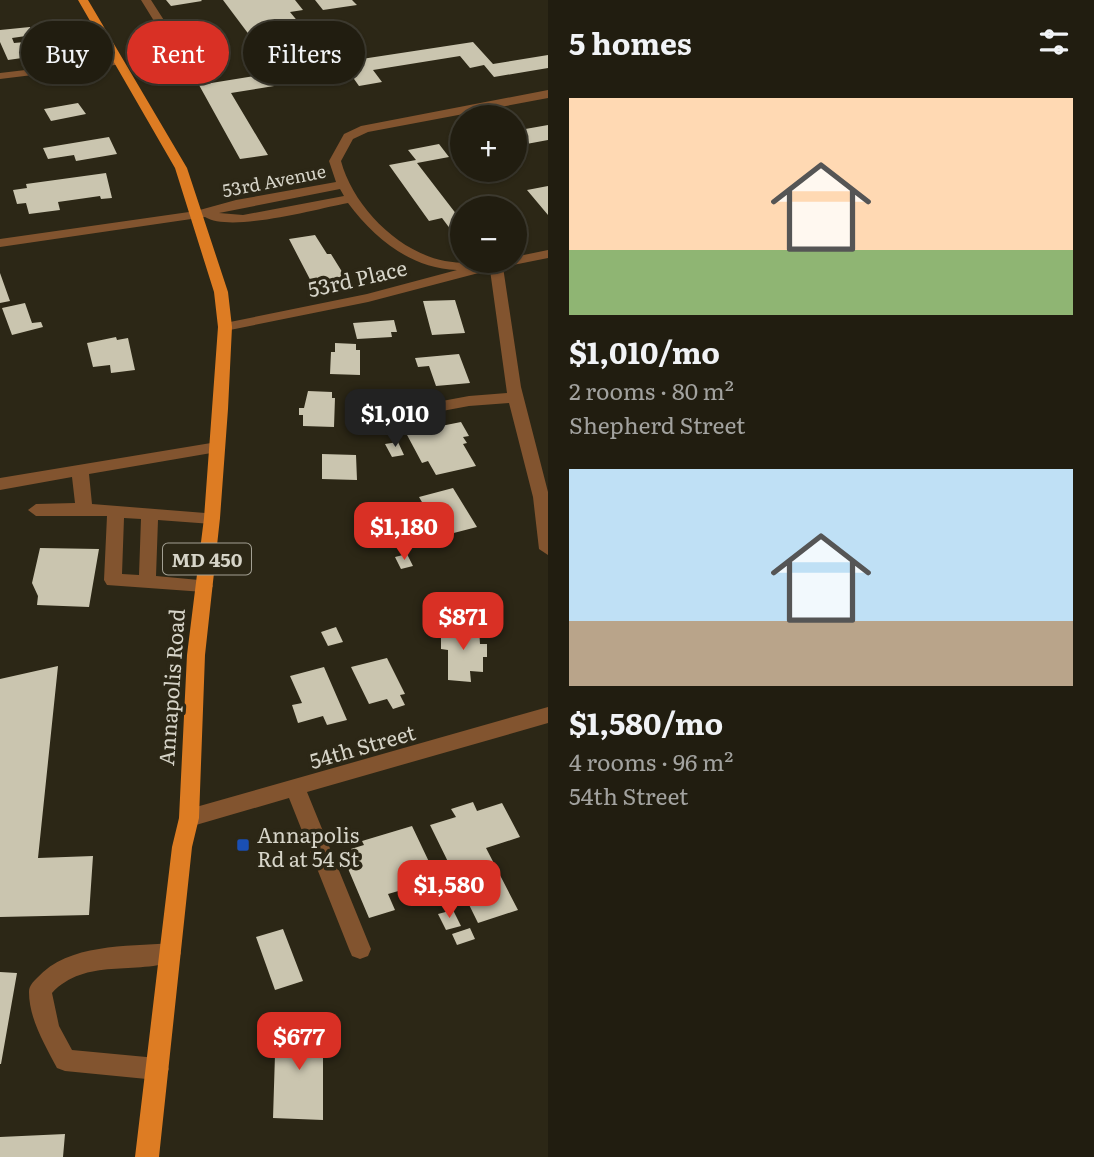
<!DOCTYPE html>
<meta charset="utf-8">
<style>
body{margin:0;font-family:Literata,serif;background:#2d2a1e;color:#f1f3f6;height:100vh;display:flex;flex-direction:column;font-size:26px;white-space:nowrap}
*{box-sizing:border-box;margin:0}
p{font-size:23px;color:#a2a29f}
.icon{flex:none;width:38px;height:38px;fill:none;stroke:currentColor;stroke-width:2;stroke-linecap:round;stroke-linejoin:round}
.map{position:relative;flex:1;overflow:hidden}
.drawer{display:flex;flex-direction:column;background:#211d10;width:546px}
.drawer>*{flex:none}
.hud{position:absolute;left:21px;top:21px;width:422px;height:63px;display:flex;gap:14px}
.fabs{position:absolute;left:450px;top:105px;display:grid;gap:14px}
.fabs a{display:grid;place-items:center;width:77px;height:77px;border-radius:50%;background:#211d10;box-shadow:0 2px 5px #0004,0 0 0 2px #3e3b30;font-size:35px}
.price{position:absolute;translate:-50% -60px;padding:0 16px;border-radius:14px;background:#d93025;color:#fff;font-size:23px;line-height:46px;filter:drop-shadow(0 2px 4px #0008)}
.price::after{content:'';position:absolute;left:50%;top:42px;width:21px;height:16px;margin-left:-10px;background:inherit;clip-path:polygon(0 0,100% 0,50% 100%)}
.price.current{background:#222;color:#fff}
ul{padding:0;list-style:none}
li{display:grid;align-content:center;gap:14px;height:371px;padding:0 21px}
li span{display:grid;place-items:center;height:217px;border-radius:0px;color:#555}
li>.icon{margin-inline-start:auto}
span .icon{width:126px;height:126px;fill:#fffc;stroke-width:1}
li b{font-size:30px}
h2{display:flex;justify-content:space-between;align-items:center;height:84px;padding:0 21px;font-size:30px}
.chip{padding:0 24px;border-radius:32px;background:#211d10;box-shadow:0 2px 5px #0004,0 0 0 2px #3e3b30;font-size:24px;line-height:63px}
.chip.current{background:#d93025;color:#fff}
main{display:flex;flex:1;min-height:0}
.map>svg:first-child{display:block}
</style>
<main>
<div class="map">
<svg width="548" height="1157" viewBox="0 0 548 1157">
<rect width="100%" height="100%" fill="#2c2716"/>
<path fill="#cac5af" d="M166 0H201L202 1 171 6Z
M223 0H295L303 10 290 12 309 35 256 44Z
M315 0H352L357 5 323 10Z
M30 27 33 35 12 38 14 43 25 42 27 46 45 43 50 54 8 60 0 42V30Z
M473 42 493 64 548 55V68L494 77 484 65 470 68 460 56 373 70 382 82 359 86 342 62Z
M291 70 299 82 231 93 268 155 240 159 199 85Z
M78 103 86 114 51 121 44 109Z
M548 125V140L521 145 526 150 514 152V131Z
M109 137 117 154 76 161 74 155 48 159 43 148Z
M439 144 449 157 417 163 457 215 462 214V233L454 234 442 218 429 221 389 165 416 160 408 150Z
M106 173 112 198 101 199 100 196 58 202 60 210 29 214 26 203 17 204 13 190 27 188 26 184Z
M548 186V215L527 190Z
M315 235 327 254H331L349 283 315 289 289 239Z
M0 273 10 301 0 303Z
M455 300 465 333 432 335 423 301Z
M25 303 32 323 41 322 43 327 12 335 2 308Z
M394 320 397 332H391L392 337 357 339 353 323Z
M116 337 117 340 128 338 135 370 111 373 110 365 93 367 87 343Z
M335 343 356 344V350H360V375L330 374 331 352H335Z
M459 354 470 383 436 386 429 366 418 367 415 358Z
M401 390 406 400 387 403 384 392Z
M308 391 332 392V398H335L334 427 303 426V415H299V408H304Z
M366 391H378V402L366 401Z
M461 422 469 436 463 437 467 443 463 444 476 466 436 475 428 461 422 463 406 433Z
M398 442 404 455 392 457 385 444Z
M322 454 356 455 357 480 322 479Z
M453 488 477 527 442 536 419 497Z
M40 548 99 549 89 607 37 605 38 596 32 583Z
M407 554 413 566 401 569 395 557Z
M446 603 477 604 478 624 448 623Z
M336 627 343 642 328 646 321 632Z
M441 627 479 629 480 644H487V657H483V672L470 671 471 682 448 680V650L441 649Z
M387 658 405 694 400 695 405 705 393 709 387 699 369 704 351 667Z
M58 666 38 858 93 856 89 915 0 917V679Z
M324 667 347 720 327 725 323 716 298 723 292 705 302 703 290 676Z
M473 802 477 811 502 803 520 837 486 848 518 910 478 923 430 825 456 817 451 809Z
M412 826 431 866 428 867 432 877 418 881 419 885 388 894 395 910 369 918 341 852 364 845 362 841Z
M453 910 461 926 446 930 438 914Z
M470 928 475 939 457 945 452 934Z
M283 929 303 981 275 990 256 937Z
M0 972 17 973 1 1064H0Z
M276 1023 323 1024V1120L273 1118Z
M65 1134 63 1157H0V1137Z"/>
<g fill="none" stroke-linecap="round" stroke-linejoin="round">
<path fill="#82542f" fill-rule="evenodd" d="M141 0H151L185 53 183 55H175Z
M119 59 123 60V64L0 79V73Z
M548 90V98L368 132 353 139 341 161C353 206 398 252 445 261 467 265 492 261 514 261V257L548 250V258L503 267 521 387 548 492V555L539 549 533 497 509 403 469 406 399 419 391 414 399 409 469 396 507 393 490 270 368 302 225 331 218 327 220 324 367 294 457 270C410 268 375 239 348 203 316 209 231 233 205 217L0 247V239L196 211 236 200 336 182 329 161 344 134 361 126ZM340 189 344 196 243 215 219 213Z
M217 442 223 443 225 447 223 451 89 474 92 504 218 514 220 518 218 522 212 524 158 520 156 576 210 581 213 586 210 591 204 592 107 585 104 580 107 516H36L28 510 36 504 75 503 72 477 0 490V478ZM124 518 141 519 139 575 122 574Z
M548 707V723L307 792 371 949 368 956 360 959 352 956 349 949 289 798 189 827 182 824 179 818 182 812 189 809Z
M170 943 178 946 181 953 178 960C135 976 86 957 52 993L59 1026 72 1050 157 1058 165 1061 169 1069 165 1077 157 1080 65 1071 57 1068C45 1045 29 1019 29 992 29 986 33 982 37 978 69 943 126 947 170 943Z"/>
<path fill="#dd7c23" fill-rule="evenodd" d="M78 0H88L187 168 228 292 232 327 228 409 220 518 205 655 199 818 192 847 159 1157H135L172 847 179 818 187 655 204 518 212 409 218 327 214 292 175 168Z"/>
</g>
<rect fill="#1a4fb4" stroke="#2c2716" stroke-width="2.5" x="236" y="838" width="14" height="14" rx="3.5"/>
<g text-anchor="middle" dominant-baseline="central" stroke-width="7" stroke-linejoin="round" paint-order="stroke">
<g font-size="18" fill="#d6d4c8" stroke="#2c2716">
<text transform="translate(274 180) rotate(-11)">53rd Avenue</text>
</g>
<rect fill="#2c2716" stroke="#a3a093" stroke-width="2" x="163" y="543.5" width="88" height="31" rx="5"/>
<g font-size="19" font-weight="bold" fill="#d6d4c8">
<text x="207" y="559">MD 450</text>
</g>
<g font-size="21" fill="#d6d4c8" stroke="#2c2716">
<text transform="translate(357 277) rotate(-13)">53rd Place</text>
<text transform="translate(170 687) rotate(-86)">Annapolis Road</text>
<text transform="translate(362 745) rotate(-16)">54th Street</text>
</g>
<g font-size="21" fill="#d6d4c8" stroke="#2c2716" text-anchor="start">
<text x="257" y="833">Annapolis<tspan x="257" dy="24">Rd at 54 St</tspan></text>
</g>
</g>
</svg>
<div class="fabs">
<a>+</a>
<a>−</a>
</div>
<b class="price current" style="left:395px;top:449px">$1,010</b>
<b class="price" style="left:404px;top:562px">$1,180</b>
<b class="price" style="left:463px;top:652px">$871</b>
<b class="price" style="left:449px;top:920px">$1,580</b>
<b class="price" style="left:299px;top:1072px">$677</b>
<div class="hud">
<a class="chip">Buy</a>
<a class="chip current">Rent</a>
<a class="chip">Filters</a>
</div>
</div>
<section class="drawer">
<h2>5 homes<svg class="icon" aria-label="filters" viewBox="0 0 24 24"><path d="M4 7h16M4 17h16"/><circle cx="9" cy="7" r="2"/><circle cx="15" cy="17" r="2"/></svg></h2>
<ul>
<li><span style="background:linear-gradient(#ffd9b3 70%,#8fb573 0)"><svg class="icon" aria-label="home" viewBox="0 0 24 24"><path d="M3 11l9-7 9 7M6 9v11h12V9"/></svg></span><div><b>$1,010/mo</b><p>2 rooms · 80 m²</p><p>Shepherd Street</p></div></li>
<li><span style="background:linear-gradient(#bfe0f5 70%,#b9a48a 0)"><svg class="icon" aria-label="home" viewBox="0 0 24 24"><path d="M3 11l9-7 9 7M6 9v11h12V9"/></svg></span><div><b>$1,580/mo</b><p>4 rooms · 96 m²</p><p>54th Street</p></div></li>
</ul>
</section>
</main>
